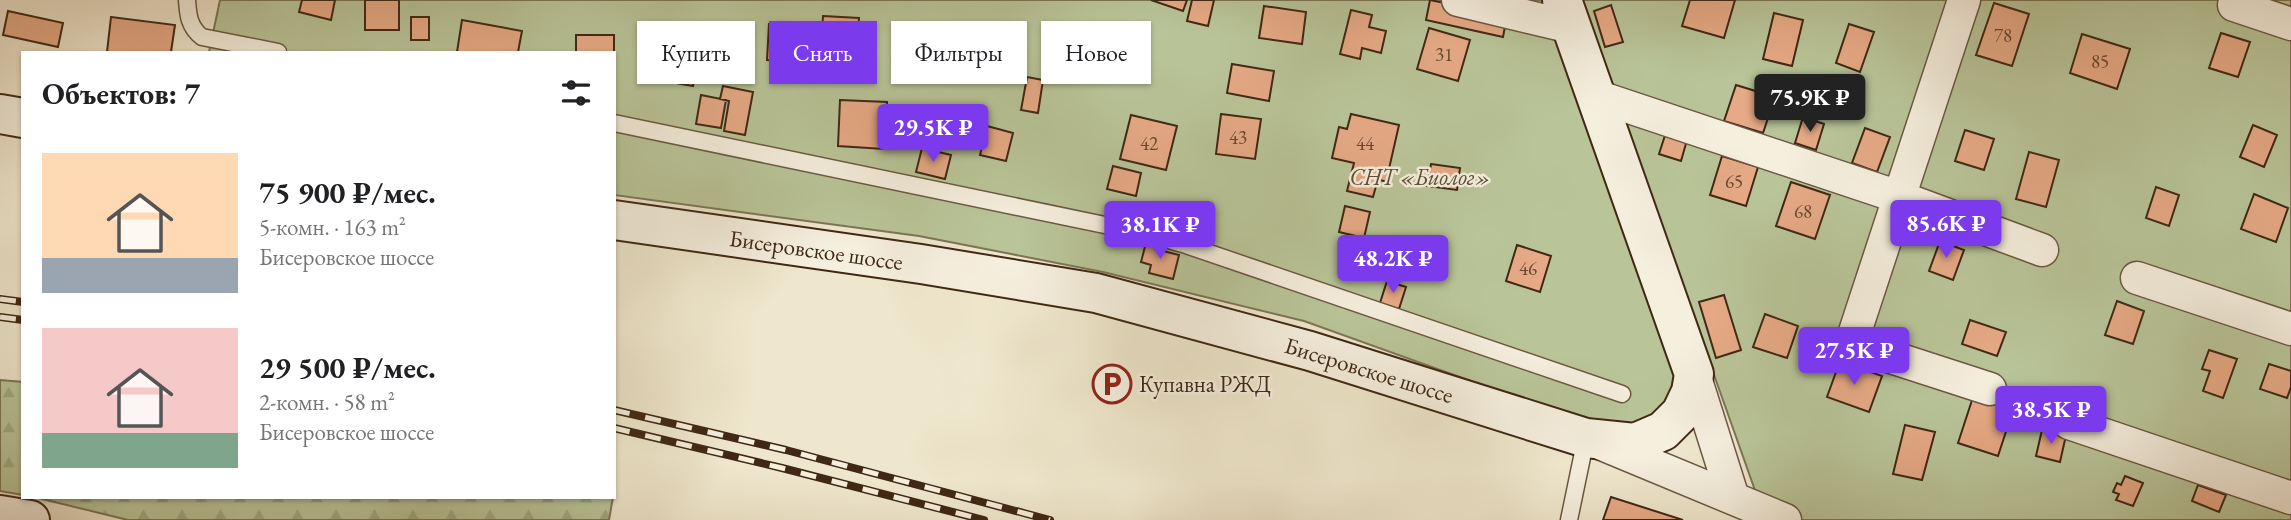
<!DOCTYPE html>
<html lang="ru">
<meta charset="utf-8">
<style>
body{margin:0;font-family:"EB Garamond",serif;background:#f6f6f6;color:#202124;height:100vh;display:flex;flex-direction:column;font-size:26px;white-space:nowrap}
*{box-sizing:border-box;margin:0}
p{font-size:23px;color:#757577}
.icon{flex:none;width:38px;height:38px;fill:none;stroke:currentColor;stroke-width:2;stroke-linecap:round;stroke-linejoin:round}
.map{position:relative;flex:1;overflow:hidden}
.drawer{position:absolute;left:21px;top:51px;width:595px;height:448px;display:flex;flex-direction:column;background:#fff;border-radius:0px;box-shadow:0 2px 5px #0004}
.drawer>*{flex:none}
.banner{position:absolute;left:637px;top:21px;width:665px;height:63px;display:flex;gap:14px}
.price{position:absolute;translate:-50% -60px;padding:0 16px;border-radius:7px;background:#7c3aed;color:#fff;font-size:23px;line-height:46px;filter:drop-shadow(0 2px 4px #0008)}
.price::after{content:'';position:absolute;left:50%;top:42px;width:21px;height:16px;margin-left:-10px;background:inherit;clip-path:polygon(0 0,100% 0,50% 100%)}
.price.current{background:#222;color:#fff}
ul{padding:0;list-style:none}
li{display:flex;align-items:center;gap:21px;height:175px;padding:0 21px}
li span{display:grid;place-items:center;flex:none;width:196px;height:140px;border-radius:0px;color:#555}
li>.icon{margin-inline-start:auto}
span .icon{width:84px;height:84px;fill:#fffc;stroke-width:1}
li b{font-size:30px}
h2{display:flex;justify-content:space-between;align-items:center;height:84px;padding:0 21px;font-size:30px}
.tag{padding:0 24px;border-radius:0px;background:#fff;box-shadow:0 2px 5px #0004;font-size:24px;line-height:63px}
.tag.current{background:#7c3aed;color:#fff}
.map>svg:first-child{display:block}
</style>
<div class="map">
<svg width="2291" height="520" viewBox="0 0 2291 520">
<defs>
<pattern id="forest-firs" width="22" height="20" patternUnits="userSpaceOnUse" patternTransform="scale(1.75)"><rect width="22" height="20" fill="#b9c599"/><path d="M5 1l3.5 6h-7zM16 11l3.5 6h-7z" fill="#a0a983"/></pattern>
</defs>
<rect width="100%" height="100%" fill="#efe7cd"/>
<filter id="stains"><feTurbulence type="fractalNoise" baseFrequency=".00286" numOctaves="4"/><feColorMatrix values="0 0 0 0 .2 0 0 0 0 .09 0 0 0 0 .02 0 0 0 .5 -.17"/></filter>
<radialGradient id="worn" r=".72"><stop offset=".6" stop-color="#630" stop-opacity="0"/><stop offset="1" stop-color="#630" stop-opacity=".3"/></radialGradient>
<path fill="#b9c599" stroke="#7c7656" stroke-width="2" d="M220 0H1545L1678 375 1675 388 1653 419 1632 426 1588 423 1304 321 1103 272 919 236 614 195V52H209Z
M1581 0H2291V520H1785L1762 510Z"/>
<path fill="url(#forest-firs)" stroke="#7c7656" stroke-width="2" d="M0 380 23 382V495L0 491Z
M34 497H613L609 520H128Z"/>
<path fill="#e6aa86" stroke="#402814" stroke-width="2" d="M302 0H335L331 20 299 12Z
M365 0H399V30H365Z
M1151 0H1187L1183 11Z
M1192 0H1214L1208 26 1187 21Z
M1430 0 1507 16 1503 37 1426 20Z
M1690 0H1735L1724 38 1682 26Z
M1994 3 2029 14 2012 66 1976 55Z
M1611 5 1623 42 1605 47 1594 11Z
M1264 6 1306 12 1302 44 1259 38Z
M1351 10 1372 15 1369 27 1386 31 1381 53 1362 48 1360 59 1340 54Z
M8 11 63 23 58 47 3 35Z
M1774 13 1803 20 1792 66 1763 59Z
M823 16 859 18 857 53 821 51Z
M111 17 175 25 171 52H107Z
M411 17H429V40H411Z
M462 20 522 31 518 52H457Z
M769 24 805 26 803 62 767 60Z
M1849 24 1874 32 1860 72 1836 63Z
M1429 28 1470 40 1458 81 1417 69Z
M2221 33 2250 42 2238 77 2209 68Z
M2082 34 2130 49 2117 89 2070 73Z
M576 35H614V52H576Z
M662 39 700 46 693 86 654 79Z
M1232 64 1274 71 1269 101 1227 93Z
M1027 77 1043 80 1038 113 1021 110Z
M1736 85 1775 97 1763 133 1724 121Z
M723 86 753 92 745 135 724 131 729 101 720 99Z
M701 95 726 100 721 128 696 124Z
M840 100 887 102 884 149 838 146Z
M1221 114 1261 119 1255 159 1216 154Z
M1351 114 1399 125 1386 182 1378 179 1373 197 1347 191 1354 163 1332 158 1339 127 1347 129Z
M1131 115 1177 126 1166 170 1120 159Z
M1803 117 1824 124 1816 150 1795 143Z
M2253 125 2277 135 2264 167 2240 157Z
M987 126 1013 133 1006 161 980 155Z
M1668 126 1689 133 1681 161 1659 154Z
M1865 128 1890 137 1877 172 1852 163Z
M1965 130 1994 139 1984 170 1955 161Z
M922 148 951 155 945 179 916 172Z
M2029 152 2059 160 2046 207 2016 199Z
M1722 156 1758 167 1746 206 1710 195Z
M1431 164 1460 168 1457 190 1427 186Z
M1113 166 1141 173 1136 196 1107 189Z
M1791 182 1830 195 1815 239 1776 226Z
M2156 187 2179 195 2169 226 2146 218Z
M2254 194 2288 208 2276 242 2241 229Z
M1345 206 1370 212 1364 238 1339 232Z
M1147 239 1157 242 1155 249 1179 255 1173 279 1149 273 1151 265 1141 262Z
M1940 241 1964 250 1953 280 1929 271Z
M1517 245 1551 256 1540 292 1506 281Z
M1387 281 1406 287 1399 309 1380 303Z
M1724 295 1741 350 1716 358 1699 302Z
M2117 301 2144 311 2133 344 2105 335Z
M1765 314 1798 326 1787 358 1753 347Z
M1970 320 2006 332 1997 356 1962 344Z
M2209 350 2237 359 2223 398 2203 391 2210 371 2202 369Z
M1840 361 1882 376 1869 412 1827 397Z
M2269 364 2291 371V387L2287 398 2260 389Z
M1974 394 2014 407 1998 456 1958 443Z
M1905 425 1935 432 1922 480 1893 474Z
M2042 430 2066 435 2060 462 2036 456Z
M2125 476 2143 483 2133 506 2116 500 2119 494 2113 492 2117 483 2121 485Z
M2198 485 2226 495 2219 512 2192 501Z
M1611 497 1683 520H1603Z"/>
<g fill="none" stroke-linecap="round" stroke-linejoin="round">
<defs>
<path id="service" d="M187 0C188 15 189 27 202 37L278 52
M614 123 1148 234 1183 244 1622 394
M1569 520 1586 438"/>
<path id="minor" d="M1458 0 1571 27
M1964 0 1851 344 1990 389
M2234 5 2291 24
M1596 96 1899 197 2042 250
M2137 278 2291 329
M1694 374 1733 498
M2069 423 2291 498
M1602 444 1785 520"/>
<path id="secondary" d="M0 114 23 118
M614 220 921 264 1096 293 1310 351 1586 438 1635 443 1663 431 1681 413 1691 392 1694 374 1562 0
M0 515 30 520"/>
</defs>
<use href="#service" stroke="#6c5842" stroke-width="19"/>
<use href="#minor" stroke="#6c5842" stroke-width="35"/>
<use href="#secondary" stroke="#402814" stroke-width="42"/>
<use href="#service" stroke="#f5efde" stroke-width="16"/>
<use href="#minor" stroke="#f5efde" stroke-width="32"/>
<use href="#secondary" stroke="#f5efde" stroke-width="38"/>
<defs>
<path id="rail" d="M0 299 23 302
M0 317 23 320
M614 410 786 450 1050 520
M614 428 782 468 984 520"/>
</defs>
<use href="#rail" stroke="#402814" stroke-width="8"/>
<use href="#rail" stroke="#f5efde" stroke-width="5" stroke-dasharray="16" stroke-linecap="butt"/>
</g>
<defs>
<symbol id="parking-ring" viewBox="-11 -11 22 22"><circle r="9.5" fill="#f5efde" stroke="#8f2418" stroke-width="1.5"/><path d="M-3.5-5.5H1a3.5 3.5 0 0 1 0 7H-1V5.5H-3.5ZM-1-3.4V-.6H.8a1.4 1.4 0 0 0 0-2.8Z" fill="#8f2418"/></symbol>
</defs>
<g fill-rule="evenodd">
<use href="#parking-ring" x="1090" y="362" width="44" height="44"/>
</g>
<g text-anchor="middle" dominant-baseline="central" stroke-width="5" stroke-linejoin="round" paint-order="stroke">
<g font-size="19" fill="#6a4830">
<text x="2003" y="35">78</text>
<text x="1444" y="54">31</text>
<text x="2100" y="61">85</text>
<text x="1238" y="137">43</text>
<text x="1149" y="143">42</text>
<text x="1365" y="143">44</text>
<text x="1734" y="181">65</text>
<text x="1803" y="211">68</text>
<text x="1528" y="268">46</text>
</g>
<g font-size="23" font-style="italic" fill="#5e4f35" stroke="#f5efde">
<text x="1420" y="177">СНТ «Биолог»</text>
</g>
<g font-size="23" fill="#402814" stroke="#f5efde">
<text transform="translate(816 250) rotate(8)">Бисеровское шоссе</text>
<text transform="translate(1369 370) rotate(17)">Бисеровское шоссе</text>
</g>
<g font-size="23" fill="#402814" stroke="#f5efde" text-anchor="start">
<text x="1139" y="384">Купавна РЖД</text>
</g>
</g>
<rect width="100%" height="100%" filter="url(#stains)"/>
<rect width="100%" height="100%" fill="url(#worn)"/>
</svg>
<b class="price current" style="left:1810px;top:134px">75.9K ₽</b>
<b class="price" style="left:933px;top:164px">29.5K ₽</b>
<b class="price" style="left:1946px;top:260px">85.6K ₽</b>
<b class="price" style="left:1160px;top:261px">38.1K ₽</b>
<b class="price" style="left:1393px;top:295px">48.2K ₽</b>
<b class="price" style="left:1854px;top:387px">27.5K ₽</b>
<b class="price" style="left:2051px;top:446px">38.5K ₽</b>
<div class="banner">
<a class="tag">Купить</a>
<a class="tag current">Снять</a>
<a class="tag">Фильтры</a>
<a class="tag">Новое</a>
</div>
<section class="drawer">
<h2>Объектов: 7<svg class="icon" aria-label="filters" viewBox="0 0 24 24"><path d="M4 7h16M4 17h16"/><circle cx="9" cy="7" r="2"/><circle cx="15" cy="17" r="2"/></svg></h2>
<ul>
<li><span style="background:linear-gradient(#ffd9b3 75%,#9aa5b1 0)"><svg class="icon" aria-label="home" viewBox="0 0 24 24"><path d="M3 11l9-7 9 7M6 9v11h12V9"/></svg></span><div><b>75 900 ₽/мес.</b><p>5-комн. · 163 m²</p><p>Бисеровское шоссе</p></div></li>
<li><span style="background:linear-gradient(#f6c9c9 75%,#7fa58c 0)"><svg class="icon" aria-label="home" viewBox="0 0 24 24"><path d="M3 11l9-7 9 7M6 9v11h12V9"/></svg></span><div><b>29 500 ₽/мес.</b><p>2-комн. · 58 m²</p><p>Бисеровское шоссе</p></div></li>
</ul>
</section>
</div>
